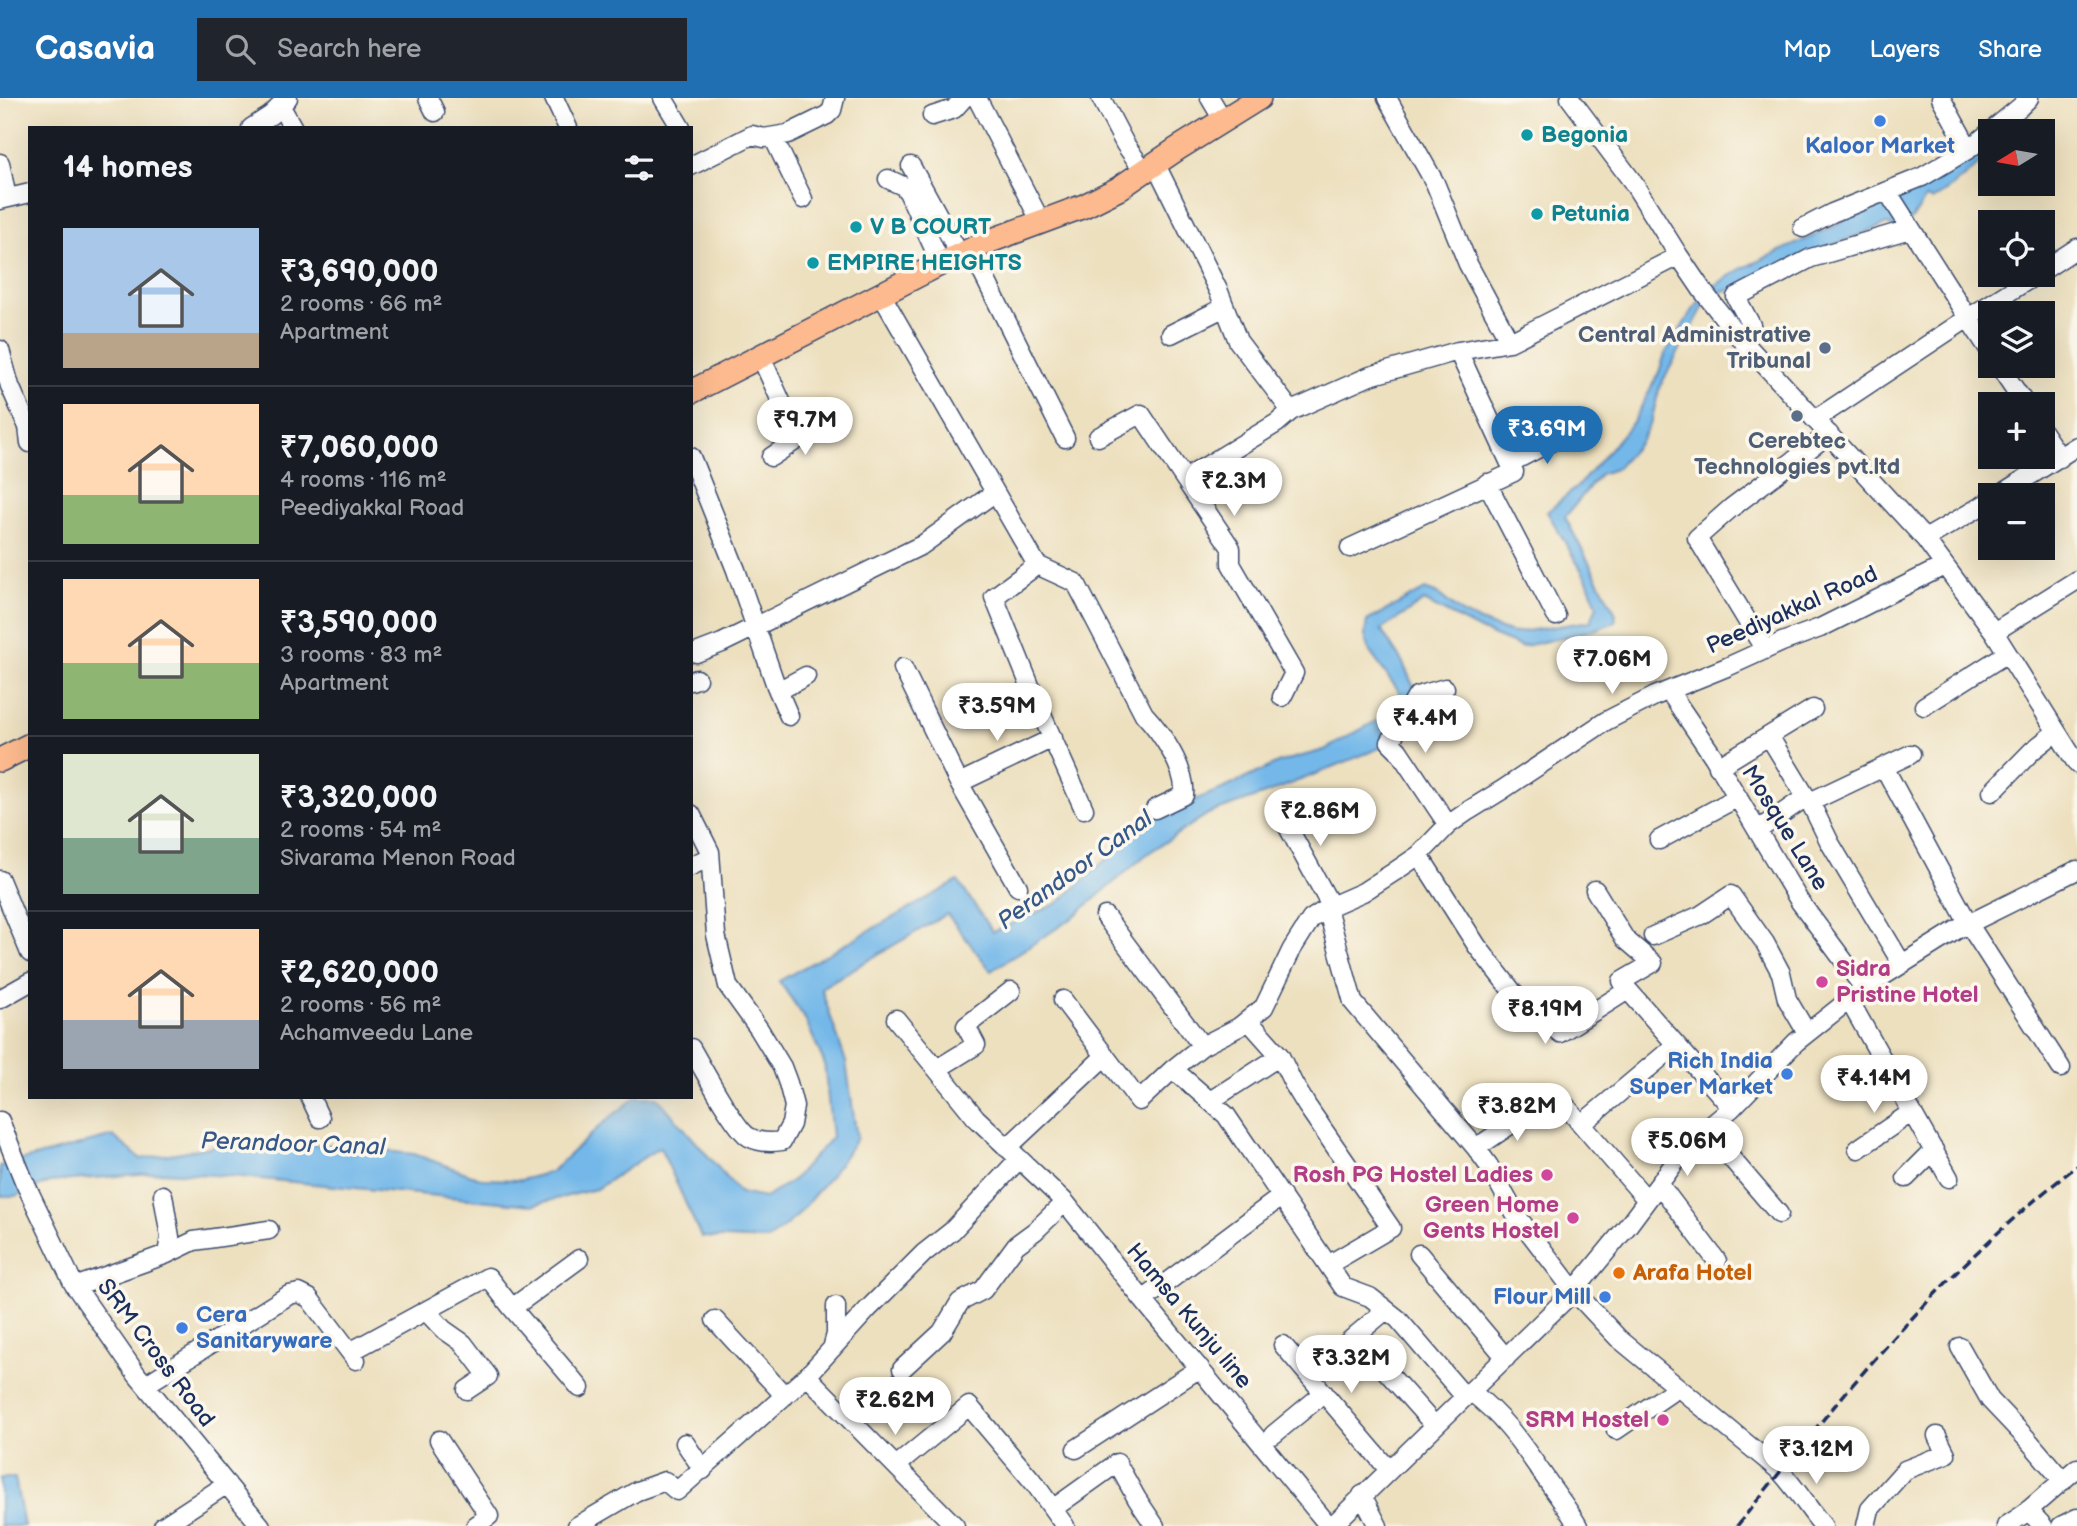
<!DOCTYPE html>
<meta charset="utf-8">
<style>
body{margin:0;font-family:"Balsamiq Sans",sans-serif;background:#20242c;color:#f1f3f6;height:100vh;display:flex;flex-direction:column;font-size:26px;white-space:nowrap}
*{box-sizing:border-box;margin:0}
p{font-size:23px;color:#9ea1a6}
.icon{flex:none;width:38px;height:38px;fill:none;stroke:currentColor;stroke-width:2;stroke-linecap:round;stroke-linejoin:round}
.map{position:relative;flex:1;overflow:hidden}
.sheet{position:absolute;left:28px;top:28px;width:665px;height:973px;display:flex;flex-direction:column;background:#171b24;border-radius:0px;box-shadow:0 7px 28px #0002}
.sheet>*{flex:none}
.needle{width:46px;rotate:259deg}
.fabs{position:absolute;left:1978px;top:21px;display:grid;gap:14px}
.fabs a{display:grid;place-items:center;width:77px;height:77px;border-radius:0px;background:#171b24;box-shadow:0 7px 28px #0002;font-size:35px}
.price{position:absolute;translate:-50% -60px;padding:0 16px;border-radius:24px;background:#fff;color:#222;font-size:23px;line-height:46px;filter:drop-shadow(0 2px 4px #0008)}
.price::after{content:'';position:absolute;left:50%;top:42px;width:21px;height:16px;margin-left:-10px;background:inherit;clip-path:polygon(0 0,100% 0,50% 100%)}
.price.active{background:#1f6fb2;color:#fff}
ul{padding:0;list-style:none}
li{display:flex;align-items:center;gap:21px;height:175px;padding:0 35px}
li+li{border-top:2px solid #363941}
li span{display:grid;place-items:center;flex:none;width:196px;height:140px;border-radius:0px;color:#555}
li>.icon{margin-inline-start:auto}
span .icon{width:84px;height:84px;fill:#fffc;stroke-width:1}
li b{font-size:30px}
h2{display:flex;justify-content:space-between;align-items:center;height:84px;padding:0 35px;font-size:30px}
header{display:flex;align-items:center;gap:42px;box-sizing:border-box;height:98px;padding:0 35px;background:#1f6fb2;color:#fff}
header strong{font-size:33px}
nav{display:flex;gap:38px;margin-inline-start:auto;font-size:24px}
.search{width:490px;height:63px;background:#20242c;display:flex;align-items:center;gap:18px;box-sizing:border-box;padding:0 24px;border-radius:0px;color:#9ea1a6;font-size:26px}
.map>svg:first-child{display:block}
</style>
<header>
<strong>Casavia</strong>
<div class="search"><svg class="icon" aria-label="search" viewBox="0 0 24 24"><circle cx="10" cy="10" r="6"/><path d="M15 15l6 6"/></svg>Search here</div>
<nav><a>Map</a><a>Layers</a><a>Share</a></nav>
</header>
<div class="map">
<svg width="2077" height="1428" viewBox="0 0 2077 1428">
<rect width="100%" height="100%" fill="#fbf7ec"/>
<filter id="ink" filterUnits="userSpaceOnUse"><feTurbulence type="fractalNoise" baseFrequency=".0143" numOctaves="2"/><feDisplacementMap in="SourceGraphic" scale="14" xChannelSelector="R" yChannelSelector="G"/><feConvolveMatrix kernelMatrix="1 2 1 2 8 2 1 2 1" color-interpolation-filters="sRGB"/></filter>
<filter id="wash" filterUnits="userSpaceOnUse"><feTurbulence type="fractalNoise" baseFrequency=".00686" numOctaves="4" result="noise"/><feDisplacementMap in="SourceGraphic" scale="28" xChannelSelector="R" yChannelSelector="G"/><feGaussianBlur stdDeviation="1.57" result="paint"/><feColorMatrix in="noise" values="0 0 0 0 0 0 0 0 0 0 0 0 0 0 0 0 0 1.4 0 .05"/><feComposite in="paint" operator="in"/></filter>
<g filter="url(#wash)">
<rect width="100%" height="100%" fill="#ede0bf"/>
<path fill="#73b8e9" stroke="#4774a4" stroke-width="2" d="M1990 39V57L1953 88 1932 102 1926 100C1920 108 1909 130 1898 131 1896 131 1889 127 1887 126L1838 145 1758 181C1741 182 1741 193 1722 193L1705 206 1660 288 1651 324 1640 344 1616 371 1600 376 1565 419 1616 516 1615 524 1594 532 1521 549 1482 533 1424 503 1381 532 1402 563 1417 596 1380 650 1268 695 1208 716 1147 756 1071 821 991 873 947 816 821 890 846 964 857 1040 835 1072 797 1118 768 1142 701 1139 660 1049 596 1091 532 1107 231 1078 162 1074 50 1084 16 1098H0V1068L113 1038 141 1061 222 1047H328L414 1056 483 1081 521 1082 551 1074 602 1026 636 999H657L740 1095 765 1100 794 1081 832 1039 824 964 804 919 779 883 958 783 993 834 1058 805 1154 718 1227 689 1280 664 1324 652 1383 619 1392 611 1400 595 1370 554 1365 537 1367 523 1425 491 1438 496 1463 516 1488 527 1513 535 1591 523 1597 507 1586 480 1547 414 1579 387 1634 323 1659 274 1665 256 1690 216 1709 191 1741 171 1835 128 1845 122 1846 115 1872 104 1875 108 1883 106Z
M0 1380H15L24 1428H0Z"/>
</g>
<g filter="url(#ink)">
<g fill="none" stroke-linecap="round" stroke-linejoin="round">
<defs>
<path id="minor" d="M428 0 435 14
M554 0 568 30
M663 0 681 30
M977 0 1041 124
M1101 0 1125 46 1144 73
M1210 0 1223 22
M1387 0 1435 85 1468 166 1510 244
M1570 0 1632 83 1679 158 1702 192 1738 238 1925 441 1994 534 2077 666
M1941 0 1969 51 1990 34
M280 7 293 30
M932 18 954 11 964 0
M251 30 271 17 288 0
M1991 33 2020 9 2029 0
M773 39 803 101
M0 65 7 100
M1156 67 1219 194 1238 243 1291 313
M691 68 752 37 764 40 788 36 827 17 832 12 835 0
M911 68 960 157
M888 81 903 88 908 94 941 166
M1887 93 1968 220 2036 177
M0 102 30 95
M1803 130 1832 115 1922 79 1969 51
M971 152 1065 340
M2042 173 2077 150
M881 196 1037 467 1076 485 1144 616C1161 634 1187 672 1184 697L1155 711
M1171 236 1225 209
M1738 238 1751 227 1736 199 1811 160 1910 131
M0 252 10 288 28 329 30 345
M761 259 798 341
M1999 268 2025 306
M1816 321 1968 220 1990 253
M2042 333 2060 360
M1098 339 1141 316 1231 450V466L1294 575 1282 599
M691 359 736 472 776 588 789 618
M771 359 798 341 822 329
M1510 365 1566 336
M1185 381 1277 325 1291 313 1370 278 1458 253 1510 244 1679 158
M1487 385 1556 518
M1999 397 2077 348
M1925 441 1990 403
M1350 450 1514 374 1458 253
M1037 467 994 499 1041 615 1084 711
M1994 534 2077 482
M1765 552 1697 440 1731 410 1829 336
M696 555 722 545 922 447 994 395
M903 570 959 685 1018 789
M691 583 697 581
M1445 590 1417 598 1390 644 1398 652 1448 727
M778 593 806 578
M1669 593 1713 658 1800 804 1864 890
M1924 608 2006 556
M1718 669 1813 611
M1884 669 1968 825 2061 970
M959 685 1053 640
M1992 694 2032 653 2056 634
M1277 709 1331 808
M691 716 710 754 716 837 728 888 759 931 782 969 788 985 794 1008 791 1026 782 1043C770 1045 760 1045 749 1039 736 1032 700 966 691 950
M1758 732 1806 699 1769 638
M1659 742 1738 699
M1419 757 1477 848 1519 902 1560 935 1628 892 1732 1010
M691 768 710 759
M0 782 30 855
M1595 792 1625 841 1653 865 1622 883 1628 892
M1327 810 1353 904 1476 1050 1489 1068 1516 1117 1574 1193 1618 1240 1780 1373C1796 1390 1808 1410 1823 1428
M1105 818 1202 948
M1653 838 1701 817 1731 797 1765 845 1781 875 1787 901 1807 935
M1902 866 1830 745 1810 704 1911 656
M0 901 30 884
M1063 902 1139 1003 1173 971 1202 948 1239 929 1264 909 1292 851 1311 821 1331 808 1363 794 1394 774 1419 757 1448 727 1468 713 1502 692 1606 623 1655 598 1727 569 1782 544 1820 530 1944 468
M1849 902 1949 1080
M896 921 976 1020 1065 1104 1143 1202 1329 1428
M1248 922 1280 958 1293 985 1307 1008 1391 1130 1328 1167
M937 971 976 947 966 928 1011 893
M1173 971 1226 1017 1343 1189 1370 1199 1398 1221 1465 1299
M310 999 320 1020
M1210 1003 1280 958
M1564 1006 1647 1102
M1589 1020 1676 947
M0 1023 24 1083 73 1185 137 1277 261 1428
M1707 1032 1779 1116
M1007 1050 1105 958
M1476 1050 1538 1008
M1858 1051 1912 1014
M1906 1080 1934 1052
M1659 1086 1717 1163
M163 1097 170 1139 167 1156
M1419 1156 1506 1260
M75 1189 167 1156 194 1143 269 1132
M1143 1202 1282 1098
M512 1210 579 1161
M426 1213 443 1231 463 1245 488 1278 467 1292
M715 1222 785 1298
M1355 1238 1386 1212
M1283 1247 1389 1372
M1960 1249 1990 1302 2028 1342 2063 1383
M832 1251 836 1236V1208
M350 1254 488 1179 512 1210 580 1290
M1321 1268 1355 1238 1435 1328
M902 1271 942 1234 960 1204 983 1192 1016 1147 1035 1133 1065 1104
M807 1278 955 1428
M145 1287 289 1197 299 1195 309 1200 356 1262
M1470 1293C1507 1321 1525 1351 1551 1388 1560 1401 1570 1414 1578 1428
M1616 1332 1677 1290
M1273 1337 1324 1295
M439 1342 489 1418 475 1428
M685 1345 703 1372
M1076 1351 1200 1270
M896 1368 969 1308 1035 1386 1065 1428
M1362 1397 1378 1428
M1054 1410 1117 1365 1137 1401 1155 1428
M2028 1412 2043 1428
M163 1428 227 1386
M577 1428 637 1393 665 1383 677 1393 807 1278 868 1211 924 1155 952 1133 1019 1061
M1332 1428 1574 1193 1630 1125 1688 1047 1732 1010 1796 944 1864 890 1958 831 2077 772
M1866 1428 1870 1411 1905 1372 1946 1356 1937 1338
M2006 1428 2024 1416 2077 1370
M2061 1428 2077 1420"/>
<path id="major" d="M691 294 936 168 990 143 1084 108 1118 91 1177 51 1259 0
M0 662 30 647"/>
</defs>
<use href="#minor" stroke="#3a4a6d" stroke-width="21"/>
<use href="#major" stroke="#3a4a6d" stroke-width="26"/>
<use href="#minor" stroke="#fff" stroke-width="18"/>
<use href="#major" stroke="#fcba8e" stroke-width="23"/>
<path stroke="#1b2f5e" stroke-width="3.5" stroke-dasharray="10 5" stroke-linecap="butt" d="M1737 1428C1840 1298 1945 1170 2077 1068"/>
</g>
</g>
<g fill="#3f7fe0" stroke="#fbf7ec" stroke-width="2.5">
<circle cx="1880" cy="23" r="7"/>
<circle cx="1787" cy="976" r="7"/>
<circle cx="1605" cy="1199" r="7"/>
<circle cx="182" cy="1230" r="7"/>
</g>
<g fill="#0f9aa8" stroke="#fbf7ec" stroke-width="2.5">
<circle cx="1527" cy="37" r="7"/>
<circle cx="1537" cy="116" r="7"/>
<circle cx="856" cy="129" r="7"/>
<circle cx="813" cy="165" r="7"/>
</g>
<g fill="#5c6f8a" stroke="#fbf7ec" stroke-width="2.5">
<circle cx="1825" cy="250" r="7"/>
<circle cx="1797" cy="318" r="7"/>
</g>
<g fill="#d1479c" stroke="#fbf7ec" stroke-width="2.5">
<circle cx="1822" cy="884" r="7"/>
<circle cx="1547" cy="1077" r="7"/>
<circle cx="1573" cy="1120" r="7"/>
<circle cx="1663" cy="1322" r="7"/>
</g>
<circle fill="#e8710a" stroke="#fbf7ec" stroke-width="2.5" cx="1619" cy="1175" r="7"/>
<g text-anchor="middle" dominant-baseline="central" stroke-width="7" stroke-linejoin="round" paint-order="stroke">
<g font-size="23" font-weight="bold" fill="#0d838f" stroke="#fbf7ec" text-anchor="start">
<text x="1541" y="37">Begonia</text>
<text x="1551" y="116">Petunia</text>
<text x="870" y="129">V B COURT</text>
<text x="827" y="165">EMPIRE HEIGHTS</text>
</g>
<g font-size="23" font-weight="bold" fill="#366cbe" stroke="#fbf7ec" text-anchor="end">
<text x="1880" y="48" text-anchor="middle">Kaloor Market</text>
<text x="1773" y="963">Rich India<tspan x="1773" dy="26">Super Market</tspan></text>
<text x="1591" y="1199">Flour Mill</text>
<text x="196" y="1217" text-anchor="start">Cera<tspan x="196" dy="26">Sanitaryware</tspan></text>
</g>
<g font-size="23" font-weight="bold" fill="#4e5e75" stroke="#fbf7ec" text-anchor="end">
<text x="1811" y="237">Central Administrative<tspan x="1811" dy="26">Tribunal</tspan></text>
<text x="1797" y="343" text-anchor="middle">Cerebtec<tspan x="1797" dy="26">Technologies pvt.ltd</tspan></text>
</g>
<g font-size="23" fill="#1b2f5e" stroke="#fbf7ec">
<text transform="translate(1792 512) rotate(-24)">Peediyakkal Road</text>
<text transform="translate(1785 730) rotate(58)">Mosque Lane</text>
<text transform="translate(1189 1218) rotate(50)">Hamsa Kunju line</text>
<text transform="translate(156 1255) rotate(53)">SRM Cross Road</text>
</g>
<g font-size="23" font-weight="bold" fill="#b23c85" stroke="#fbf7ec" text-anchor="end">
<text x="1836" y="871" text-anchor="start">Sidra<tspan x="1836" dy="26">Pristine Hotel</tspan></text>
<text x="1533" y="1077">Rosh PG Hostel Ladies</text>
<text x="1559" y="1107">Green Home<tspan x="1559" dy="26">Gents Hostel</tspan></text>
<text x="1649" y="1322">SRM Hostel</text>
</g>
<g font-size="23" font-weight="bold" fill="#c56008" stroke="#fbf7ec" text-anchor="start">
<text x="1633" y="1175">Arafa Hotel</text>
</g>
<g font-size="24" font-style="italic" fill="#355888" stroke="#fbf7ec">
<text transform="translate(1075 772) rotate(-36)">Perandoor Canal</text>
<text transform="translate(293 1046) rotate(2)">Perandoor Canal</text>
</g>
</g>
</svg>
<div class="fabs">
<a><svg class="needle" viewBox="-14 -14 28 28"><path d="M0-13l5 13h-10z" fill="#e53935"/><path d="M0 13l5-13h-10z" fill="#9ea1a6"/></svg></a>
<a><svg class="icon" aria-label="locate" viewBox="0 0 24 24"><circle cx="12" cy="12" r="6"/><path d="M12 2v4M12 18v4M2 12h4M18 12h4"/></svg></a>
<a><svg class="icon" aria-label="layers" viewBox="0 0 24 24"><path d="M12 4l9 5-9 5-9-5zM3 14l9 5 9-5"/></svg></a>
<a>+</a>
<a>−</a>
</div>
<b class="price" style="left:805px;top:359px">₹9.7M</b>
<b class="price active" style="left:1547px;top:368px">₹3.69M</b>
<b class="price" style="left:1234px;top:420px">₹2.3M</b>
<b class="price" style="left:1612px;top:598px">₹7.06M</b>
<b class="price" style="left:997px;top:645px">₹3.59M</b>
<b class="price" style="left:1425px;top:657px">₹4.4M</b>
<b class="price" style="left:1320px;top:750px">₹2.86M</b>
<b class="price" style="left:1545px;top:948px">₹8.19M</b>
<b class="price" style="left:1874px;top:1017px">₹4.14M</b>
<b class="price" style="left:1517px;top:1045px">₹3.82M</b>
<b class="price" style="left:1687px;top:1080px">₹5.06M</b>
<b class="price" style="left:1351px;top:1297px">₹3.32M</b>
<b class="price" style="left:895px;top:1339px">₹2.62M</b>
<b class="price" style="left:1816px;top:1388px">₹3.12M</b>
<section class="sheet">
<h2>14 homes<svg class="icon" aria-label="filters" viewBox="0 0 24 24"><path d="M4 7h16M4 17h16"/><circle cx="9" cy="7" r="2"/><circle cx="15" cy="17" r="2"/></svg></h2>
<ul>
<li><span style="background:linear-gradient(#a9c7e8 75%,#b9a48a 0)"><svg class="icon" aria-label="home" viewBox="0 0 24 24"><path d="M3 11l9-7 9 7M6 9v11h12V9"/></svg></span><div><b>₹3,690,000</b><p>2 rooms · 66 m²</p><p>Apartment</p></div></li>
<li><span style="background:linear-gradient(#ffd9b3 65%,#8fb573 0)"><svg class="icon" aria-label="home" viewBox="0 0 24 24"><path d="M3 11l9-7 9 7M6 9v11h12V9"/></svg></span><div><b>₹7,060,000</b><p>4 rooms · 116 m²</p><p>Peediyakkal Road</p></div></li>
<li><span style="background:linear-gradient(#ffd9b3 60%,#8fb573 0)"><svg class="icon" aria-label="home" viewBox="0 0 24 24"><path d="M3 11l9-7 9 7M6 9v11h12V9"/></svg></span><div><b>₹3,590,000</b><p>3 rooms · 83 m²</p><p>Apartment</p></div></li>
<li><span style="background:linear-gradient(#dfe7d0 60%,#7fa58c 0)"><svg class="icon" aria-label="home" viewBox="0 0 24 24"><path d="M3 11l9-7 9 7M6 9v11h12V9"/></svg></span><div><b>₹3,320,000</b><p>2 rooms · 54 m²</p><p>Sivarama Menon Road</p></div></li>
<li><span style="background:linear-gradient(#ffd9b3 65%,#9aa5b1 0)"><svg class="icon" aria-label="home" viewBox="0 0 24 24"><path d="M3 11l9-7 9 7M6 9v11h12V9"/></svg></span><div><b>₹2,620,000</b><p>2 rooms · 56 m²</p><p>Achamveedu Lane</p></div></li>
</ul>
</section>
</div>
